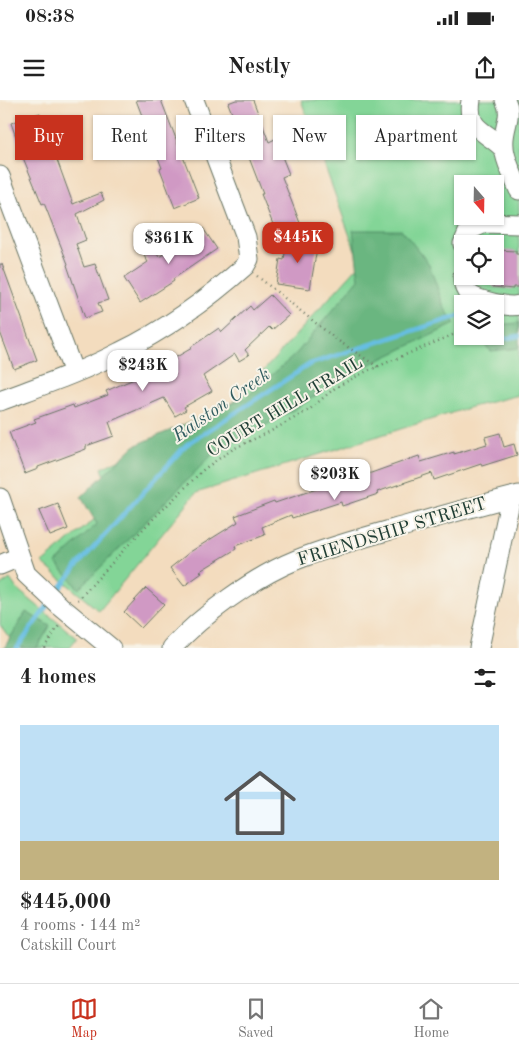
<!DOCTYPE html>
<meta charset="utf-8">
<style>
body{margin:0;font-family:"Old Standard TT",serif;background:#f6f6f6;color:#222;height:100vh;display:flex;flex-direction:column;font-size:19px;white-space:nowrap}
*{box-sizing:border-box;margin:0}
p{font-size:16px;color:#767676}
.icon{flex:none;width:28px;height:28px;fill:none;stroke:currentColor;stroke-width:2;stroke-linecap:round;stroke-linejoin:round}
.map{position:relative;height:548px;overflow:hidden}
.panel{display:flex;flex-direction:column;background:#fff;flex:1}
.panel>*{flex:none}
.banner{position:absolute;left:15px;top:15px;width:490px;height:45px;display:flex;gap:10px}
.needle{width:32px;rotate:160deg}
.controls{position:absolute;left:454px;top:75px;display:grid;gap:10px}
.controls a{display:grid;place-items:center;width:50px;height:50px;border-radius:0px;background:#fff;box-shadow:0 1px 4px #0004;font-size:25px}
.price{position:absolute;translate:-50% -42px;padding:0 11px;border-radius:10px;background:#fff;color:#222;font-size:16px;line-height:32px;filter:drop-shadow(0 1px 2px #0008)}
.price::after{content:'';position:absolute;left:50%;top:30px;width:15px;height:11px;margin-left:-8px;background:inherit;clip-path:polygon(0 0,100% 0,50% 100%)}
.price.on{background:#c8321e;color:#fff}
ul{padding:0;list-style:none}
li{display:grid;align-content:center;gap:10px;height:265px;padding:0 20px}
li+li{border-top:1px solid #e0e0e0}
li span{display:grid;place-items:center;height:155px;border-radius:0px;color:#555}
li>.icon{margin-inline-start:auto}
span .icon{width:90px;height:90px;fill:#fffc;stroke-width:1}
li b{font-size:21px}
h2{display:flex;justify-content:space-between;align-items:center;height:60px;padding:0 20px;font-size:21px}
.pill{padding:0 18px;border-radius:0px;background:#fff;box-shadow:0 1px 4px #0004;font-size:18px;line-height:45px}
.pill.on{background:#c8321e;color:#fff}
.status{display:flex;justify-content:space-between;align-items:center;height:35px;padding:0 25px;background:#fff;direction:ltr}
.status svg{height:14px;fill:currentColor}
header{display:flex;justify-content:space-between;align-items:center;height:65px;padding:0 20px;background:#fff;font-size:22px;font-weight:700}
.tabs{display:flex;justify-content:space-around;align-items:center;height:70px;border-top:1px solid #e0e0e0;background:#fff;font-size:14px;color:#767676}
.tabs a{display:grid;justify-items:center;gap:2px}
.tabs .on{color:#c8321e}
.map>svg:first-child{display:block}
</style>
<div class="status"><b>08:38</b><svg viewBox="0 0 49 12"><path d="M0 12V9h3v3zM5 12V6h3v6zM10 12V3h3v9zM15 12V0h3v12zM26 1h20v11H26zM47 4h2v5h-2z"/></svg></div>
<header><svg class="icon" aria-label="menu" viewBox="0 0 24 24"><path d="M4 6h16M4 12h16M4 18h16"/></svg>Nestly<svg class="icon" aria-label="share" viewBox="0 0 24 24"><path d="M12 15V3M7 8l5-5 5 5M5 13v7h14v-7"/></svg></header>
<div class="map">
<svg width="519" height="548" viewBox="0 0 519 548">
<rect width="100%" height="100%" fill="#f7f3e8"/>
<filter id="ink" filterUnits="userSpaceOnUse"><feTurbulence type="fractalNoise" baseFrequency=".02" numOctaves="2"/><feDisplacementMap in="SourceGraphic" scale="10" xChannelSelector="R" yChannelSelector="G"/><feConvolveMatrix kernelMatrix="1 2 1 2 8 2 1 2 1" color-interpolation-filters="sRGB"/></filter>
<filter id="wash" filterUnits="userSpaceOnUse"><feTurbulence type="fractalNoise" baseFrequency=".0096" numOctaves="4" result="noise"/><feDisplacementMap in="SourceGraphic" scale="20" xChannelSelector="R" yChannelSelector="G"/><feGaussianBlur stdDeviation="1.12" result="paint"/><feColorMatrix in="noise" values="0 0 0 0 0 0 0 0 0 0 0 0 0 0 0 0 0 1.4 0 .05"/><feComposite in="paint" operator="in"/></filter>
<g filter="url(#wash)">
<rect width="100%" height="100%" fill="#f3dcbe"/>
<path fill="#83d597" stroke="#518966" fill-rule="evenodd" d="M301 0H519V295L471 307 196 393 99 511 42 463 114 403 102 368 237 300 360 164ZM462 84H495V116H462ZM462 144H495V176H462ZM462 204H495V236H462Z
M10 479 17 489 77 538 69 548H6L11 540 0 525V486Z"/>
<path fill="#6ab680" stroke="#447a5a" d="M353 130H402L429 164 444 207 455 224 343 277 297 308 213 354 79 489 56 463 97 424 81 397 134 346 245 298 295 255 359 179Z
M519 223V248L491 251 474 236H495V225Z
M26 512 50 526 37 548H4Z"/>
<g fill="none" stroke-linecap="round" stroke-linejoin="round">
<path stroke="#66bee3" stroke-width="4.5" d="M495 235 502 239 519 236
M54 496 77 466 186 345 310 264 462 215
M17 548 50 502"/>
</g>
<g id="blocks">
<path fill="#d099c4" d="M136 0H161L199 98 175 108 160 69 162 68Z
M236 0H253L269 42 275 39 289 74 282 77 300 123 276 132 261 94H263L228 3Z
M40 13 73 104 101 93 104 100 77 114 86 140 76 144 84 167 95 164 108 200 98 203 102 212 85 218 67 165 68 164 44 103 42 104 24 60 11 23Z
M203 128 217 149 173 179 174 181 140 203 124 178 148 162 144 156 154 149 159 157Z
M287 138 318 142 310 189 276 184 280 159 284 160Z
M498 150 516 151V154H519V187H513V189L493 187 495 153H498Z
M0 164H2L37 260 14 269 0 232Z
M270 195 289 215 272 230 269 227 245 250 249 255 239 261 235 254 203 276 212 291 184 307 186 310 175 316 164 298 109 322 114 336 86 346V349L38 367V369L25 374 9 332 36 322 34 319 73 305 74 308 108 295 106 291 141 276 143 280 175 261 173 259 192 248 191 247 219 228 222 232 250 206 253 210Z
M500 333 504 347 514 344 517 355 482 366 481 364 434 380 432 373 377 392 378 394 342 406 341 402 292 418 291 415 262 427 265 435 235 446 236 449 200 471 202 473 184 486 170 468 190 452 238 422 235 416 274 401 275 403 325 386 326 389 419 356 421 362 454 352V354L487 344 485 337Z
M58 404 68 429 50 436 39 411Z
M146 488 164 504 141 528 124 512Z"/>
</g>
</g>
<g filter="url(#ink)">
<use href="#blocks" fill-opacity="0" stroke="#697564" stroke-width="1"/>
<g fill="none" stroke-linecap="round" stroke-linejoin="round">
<defs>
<path id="minor" d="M471 0C466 30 485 30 503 48
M505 0C514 16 502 28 504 46 504 58 514 78 519 90
M0 76 74 273
M463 144 469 130 485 123 519 124
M463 176C463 182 464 190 469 194 478 201 510 208 519 205
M0 301C40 286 82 272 120 252 165 230 208 199 245 166L249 159 246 137 194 0
M0 398 26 474 60 506 111 548
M0 465 19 457
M172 548C202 515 254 477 296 460 334 445 373 435 412 424 448 414 483 404 519 395
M479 548 511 397"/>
</defs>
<use href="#minor" stroke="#697564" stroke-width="21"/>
<path stroke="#697564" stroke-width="2.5" stroke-dasharray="1 4" stroke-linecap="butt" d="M257 176 337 240 378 267
M78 500 144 428 204 369 233 349 271 331 309 310 336 287 367 271 462 231
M44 548 60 524"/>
<use href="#minor" stroke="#fff" stroke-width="19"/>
</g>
</g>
<g text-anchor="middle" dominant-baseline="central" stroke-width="4" stroke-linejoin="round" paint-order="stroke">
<g font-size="18" fill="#1f3d34" stroke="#f7f3e8">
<text transform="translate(285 307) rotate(-31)">COURT HILL TRAIL</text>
<text transform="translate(392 432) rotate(-17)">FRIENDSHIP STREET</text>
</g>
<g font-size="19" font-style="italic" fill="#315d60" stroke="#f7f3e8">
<text transform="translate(222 306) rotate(-35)">Ralston Creek</text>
</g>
</g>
</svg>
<div class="controls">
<a><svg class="needle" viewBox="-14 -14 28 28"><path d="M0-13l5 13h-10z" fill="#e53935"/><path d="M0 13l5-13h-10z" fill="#767676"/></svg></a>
<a><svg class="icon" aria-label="locate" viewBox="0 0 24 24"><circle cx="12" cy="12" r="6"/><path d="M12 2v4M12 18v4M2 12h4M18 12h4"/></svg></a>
<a><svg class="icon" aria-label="layers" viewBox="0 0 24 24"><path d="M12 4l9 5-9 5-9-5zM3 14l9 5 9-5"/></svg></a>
</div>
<b class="price on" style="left:298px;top:164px">$445K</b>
<b class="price" style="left:169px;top:165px">$361K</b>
<b class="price" style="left:143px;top:292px">$243K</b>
<b class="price" style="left:335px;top:401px">$203K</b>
<div class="banner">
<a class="pill on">Buy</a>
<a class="pill">Rent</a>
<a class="pill">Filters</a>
<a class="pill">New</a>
<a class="pill">Apartment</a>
</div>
</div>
<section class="panel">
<h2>4 homes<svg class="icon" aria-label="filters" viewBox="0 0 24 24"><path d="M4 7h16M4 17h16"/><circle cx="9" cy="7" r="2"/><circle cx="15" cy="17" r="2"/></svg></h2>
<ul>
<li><span style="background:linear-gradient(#bfe0f5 75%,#c2b280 0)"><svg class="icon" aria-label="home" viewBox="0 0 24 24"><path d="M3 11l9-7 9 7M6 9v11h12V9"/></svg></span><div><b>$445,000</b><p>4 rooms · 144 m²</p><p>Catskill Court</p></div></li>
</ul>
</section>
<nav class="tabs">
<a class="on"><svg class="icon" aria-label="map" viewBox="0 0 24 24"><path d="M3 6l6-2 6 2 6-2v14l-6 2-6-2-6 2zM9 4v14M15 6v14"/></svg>Map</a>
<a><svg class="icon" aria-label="saved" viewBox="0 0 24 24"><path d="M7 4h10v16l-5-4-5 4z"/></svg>Saved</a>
<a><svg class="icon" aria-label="home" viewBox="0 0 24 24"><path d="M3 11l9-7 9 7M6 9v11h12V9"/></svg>Home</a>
</nav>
